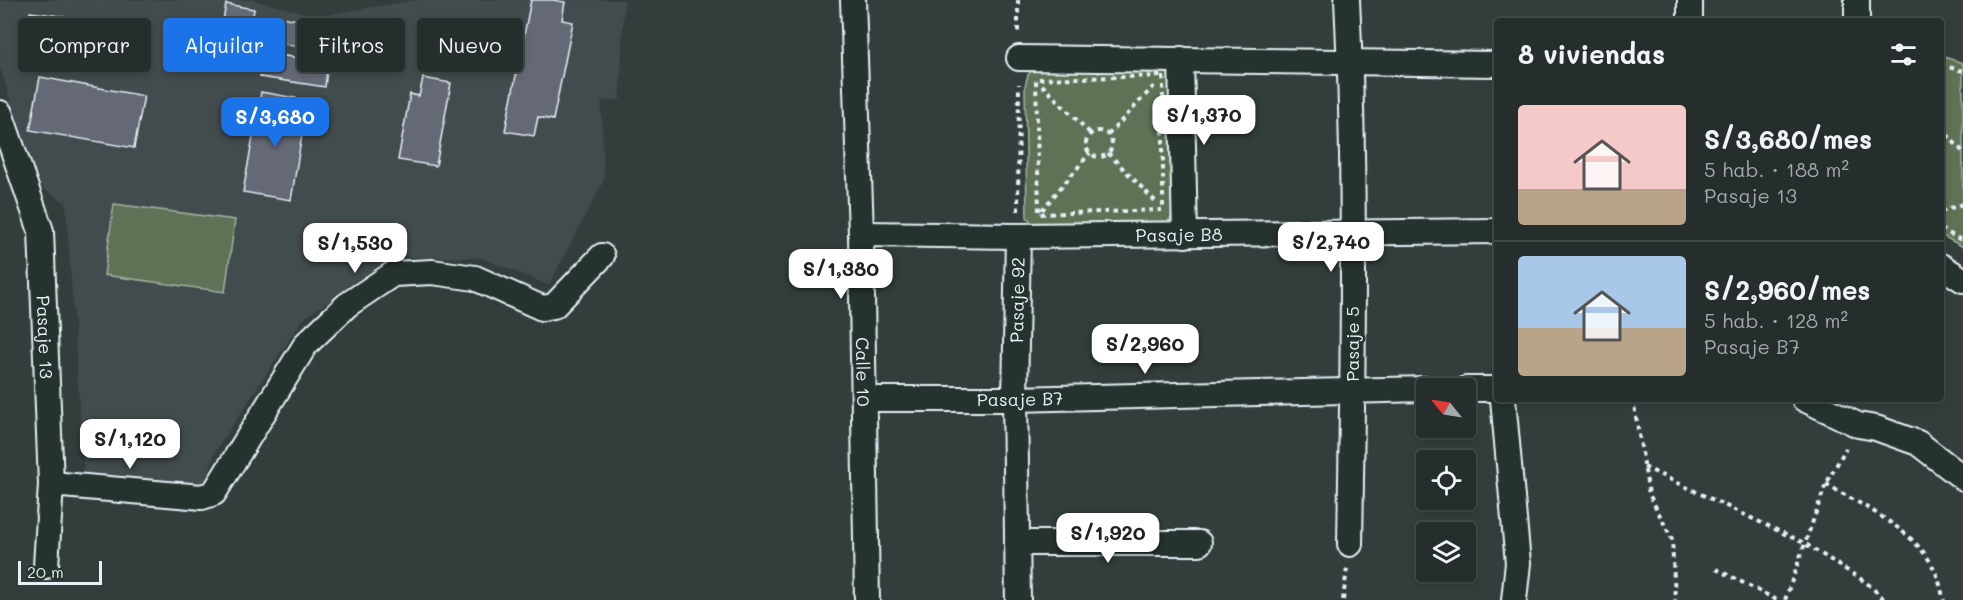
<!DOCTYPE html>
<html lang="es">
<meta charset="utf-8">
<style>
body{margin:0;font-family:Mali,sans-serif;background:#2e3635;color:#f1f3f6;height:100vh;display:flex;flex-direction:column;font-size:22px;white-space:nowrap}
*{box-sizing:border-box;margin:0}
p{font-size:20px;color:#a4a8aa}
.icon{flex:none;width:33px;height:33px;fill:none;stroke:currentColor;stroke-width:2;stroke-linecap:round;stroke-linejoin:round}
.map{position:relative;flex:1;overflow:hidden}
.panel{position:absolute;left:1494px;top:18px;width:450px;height:384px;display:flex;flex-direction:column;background:#262e2d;border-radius:6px;box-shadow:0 3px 9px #0003,0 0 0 2px #424a49}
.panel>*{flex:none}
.banner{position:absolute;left:18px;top:18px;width:570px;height:54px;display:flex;gap:12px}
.needle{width:39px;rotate:300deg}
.fabs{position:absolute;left:1416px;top:378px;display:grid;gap:12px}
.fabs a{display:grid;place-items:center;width:60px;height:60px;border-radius:6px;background:#262e2d;box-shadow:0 3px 9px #0003,0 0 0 2px #424a49;font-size:30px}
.scale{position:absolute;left:18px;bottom:15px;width:84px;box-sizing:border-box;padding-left:6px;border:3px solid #e8f1f8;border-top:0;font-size:16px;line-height:21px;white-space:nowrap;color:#e8f1f8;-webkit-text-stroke:4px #26332d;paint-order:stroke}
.price{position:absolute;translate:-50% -51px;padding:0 14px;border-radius:12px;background:#fff;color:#222;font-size:20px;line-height:39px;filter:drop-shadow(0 2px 3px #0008)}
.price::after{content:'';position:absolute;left:50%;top:36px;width:18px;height:14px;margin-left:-9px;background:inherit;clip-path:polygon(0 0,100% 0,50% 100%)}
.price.current{background:#1a73e8;color:#fff}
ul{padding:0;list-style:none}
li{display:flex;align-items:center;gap:18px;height:150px;padding:0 24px}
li+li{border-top:2px solid #424a49}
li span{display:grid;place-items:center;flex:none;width:168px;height:120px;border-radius:6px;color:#555}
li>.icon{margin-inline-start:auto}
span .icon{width:72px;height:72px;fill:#fffc;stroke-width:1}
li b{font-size:26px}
h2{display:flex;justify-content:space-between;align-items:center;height:72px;padding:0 24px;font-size:26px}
.pill{padding:0 21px;border-radius:6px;background:#262e2d;box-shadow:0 3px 9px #0003,0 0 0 2px #424a49;font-size:21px;line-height:54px}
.pill.current{background:#1a73e8;color:#fff}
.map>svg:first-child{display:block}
</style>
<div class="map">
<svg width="1963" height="600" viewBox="0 0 1963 600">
<rect width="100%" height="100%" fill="#333e3c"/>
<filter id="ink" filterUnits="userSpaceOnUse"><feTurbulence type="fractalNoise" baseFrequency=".0167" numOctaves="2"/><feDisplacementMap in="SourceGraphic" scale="12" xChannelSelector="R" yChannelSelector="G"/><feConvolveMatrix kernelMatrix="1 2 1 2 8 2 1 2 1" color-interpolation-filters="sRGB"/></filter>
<g filter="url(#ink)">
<path fill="#424b4d" d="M0 0H252L318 16 417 0H624L620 100 601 101 604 180 549 285 481 258 391 257 302 320 215 452 205 486 84 479 66 203 35 183 0 67Z"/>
<path fill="#617255" stroke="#a4b2a6" stroke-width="1.5" d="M1941 56 1963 63V247L1941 235Z
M1165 64 1176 72V209L1168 222 1036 227 1027 217 1025 86 1028 75 1034 67Z
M114 204 235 220 225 292 104 275Z"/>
<path fill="#656976" stroke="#e8f1f8" stroke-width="1.5" d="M531 0H553L565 2 562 20 573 22 553 120 538 117 534 136 505 131Z
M226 4 254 9 251 30 222 26Z
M30 12 66 17 59 68 23 63Z
M270 15 334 26 329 52 266 41Z
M348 18 377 23 371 60 342 55Z
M264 53 328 62 325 87 260 77Z
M40 77 144 96 134 148 30 130Z
M423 78 451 83 436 166 398 160 410 94 419 96Z
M261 92 296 98 293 116 305 117 291 200 243 192Z"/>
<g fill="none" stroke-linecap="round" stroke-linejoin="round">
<defs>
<g id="street">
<path id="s1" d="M853 0 861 234 867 600"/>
<path d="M1347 0C1356 181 1353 363 1350 544"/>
<path d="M1690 0V21"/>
<path d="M1857 21V0"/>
<path d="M1019 58 1497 64"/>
<path d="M1181 59 1185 235"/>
<path id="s2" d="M0 113 41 231 51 484 46 566"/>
<path id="s3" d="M861 234 1018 236 1497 231"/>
<path d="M1941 266 1963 280"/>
<path d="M1466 389H1497"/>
<path id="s4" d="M864 399H1015L1426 389"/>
<path d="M1503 399 1518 563 1514 600"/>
<path d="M1804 399 1858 425 1876 428 1918 443 1963 478"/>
<path d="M51 484 202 497 214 493 306 344 347 305 393 274 432 272 475 278 542 308 554 306 602 256"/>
<path d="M1017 543H1199"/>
<path id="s5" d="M1018 600 1015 399 1018 236"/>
</g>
</defs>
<use href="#street" stroke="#e8f1f8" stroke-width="28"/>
<path stroke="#e8f1f8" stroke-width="4" stroke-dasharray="4.5 4.5" stroke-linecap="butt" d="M1018 0V34
M1941 65 1963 71
M1163 76V210L1039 214 1036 79Z
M1042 85 1090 133
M1941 128 1963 152
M1086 144a13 13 0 1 1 26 0a13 13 0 1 1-26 0Z
M1108 135 1155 85
M1108 153 1158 204
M1042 210 1090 153
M1018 211 1019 84
M1941 211 1963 204
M1941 229 1963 241
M1633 399 1649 494 1672 539 1675 600
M1644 467 1804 543 1867 583 1885 600
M1826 484C1861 505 1916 530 1934 569 1939 578 1941 590 1944 600
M1716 569 1777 600
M1343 600 1347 568
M1785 600 1826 484 1846 448"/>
<use href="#street" stroke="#26332d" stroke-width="24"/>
</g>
</g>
<g text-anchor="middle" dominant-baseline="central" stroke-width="5" stroke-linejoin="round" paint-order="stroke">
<g font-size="18" fill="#e8f1f8" stroke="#26332d">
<text stroke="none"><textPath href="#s3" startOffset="318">Pasaje B8</textPath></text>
<text stroke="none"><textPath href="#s5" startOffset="300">Pasaje 92</textPath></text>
<text stroke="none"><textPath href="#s2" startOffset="231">Pasaje 13</textPath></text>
<text transform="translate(1352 344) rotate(-90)">Pasaje 5</text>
<text stroke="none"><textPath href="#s1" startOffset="372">Calle 10</textPath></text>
<text stroke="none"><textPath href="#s4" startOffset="156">Pasaje B7</textPath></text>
</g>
</g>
</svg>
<div class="fabs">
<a><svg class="needle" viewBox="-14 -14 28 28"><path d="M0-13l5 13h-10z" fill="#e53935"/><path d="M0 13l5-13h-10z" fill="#a4a8aa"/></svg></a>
<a><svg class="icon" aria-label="locate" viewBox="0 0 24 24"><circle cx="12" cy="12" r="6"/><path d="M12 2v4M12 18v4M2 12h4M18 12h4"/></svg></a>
<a><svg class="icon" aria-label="layers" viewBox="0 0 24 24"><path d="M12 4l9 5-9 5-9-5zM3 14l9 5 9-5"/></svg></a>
</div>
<div class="scale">20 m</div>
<b class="price" style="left:1204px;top:146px">S/1,370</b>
<b class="price current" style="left:275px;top:148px">S/3,680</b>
<b class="price" style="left:1331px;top:273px">S/2,740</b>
<b class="price" style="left:355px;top:274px">S/1,530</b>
<b class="price" style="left:841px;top:300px">S/1,380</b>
<b class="price" style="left:1145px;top:375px">S/2,960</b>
<b class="price" style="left:130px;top:470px">S/1,120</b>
<b class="price" style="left:1108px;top:564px">S/1,920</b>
<div class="banner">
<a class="pill">Comprar</a>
<a class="pill current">Alquilar</a>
<a class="pill">Filtros</a>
<a class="pill">Nuevo</a>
</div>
<section class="panel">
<h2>8 viviendas<svg class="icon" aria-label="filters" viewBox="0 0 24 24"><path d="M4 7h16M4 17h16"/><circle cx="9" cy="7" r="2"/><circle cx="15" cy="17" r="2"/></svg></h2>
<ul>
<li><span style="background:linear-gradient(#f6c9c9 70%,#b9a48a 0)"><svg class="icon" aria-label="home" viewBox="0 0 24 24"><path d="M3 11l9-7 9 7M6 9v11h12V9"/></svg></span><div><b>S/3,680/mes</b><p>5 hab. · 188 m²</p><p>Pasaje 13</p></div></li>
<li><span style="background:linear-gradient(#a9c7e8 60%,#b9a48a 0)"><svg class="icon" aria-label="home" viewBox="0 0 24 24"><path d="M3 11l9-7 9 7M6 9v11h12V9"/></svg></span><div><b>S/2,960/mes</b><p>5 hab. · 128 m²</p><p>Pasaje B7</p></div></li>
</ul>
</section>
</div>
